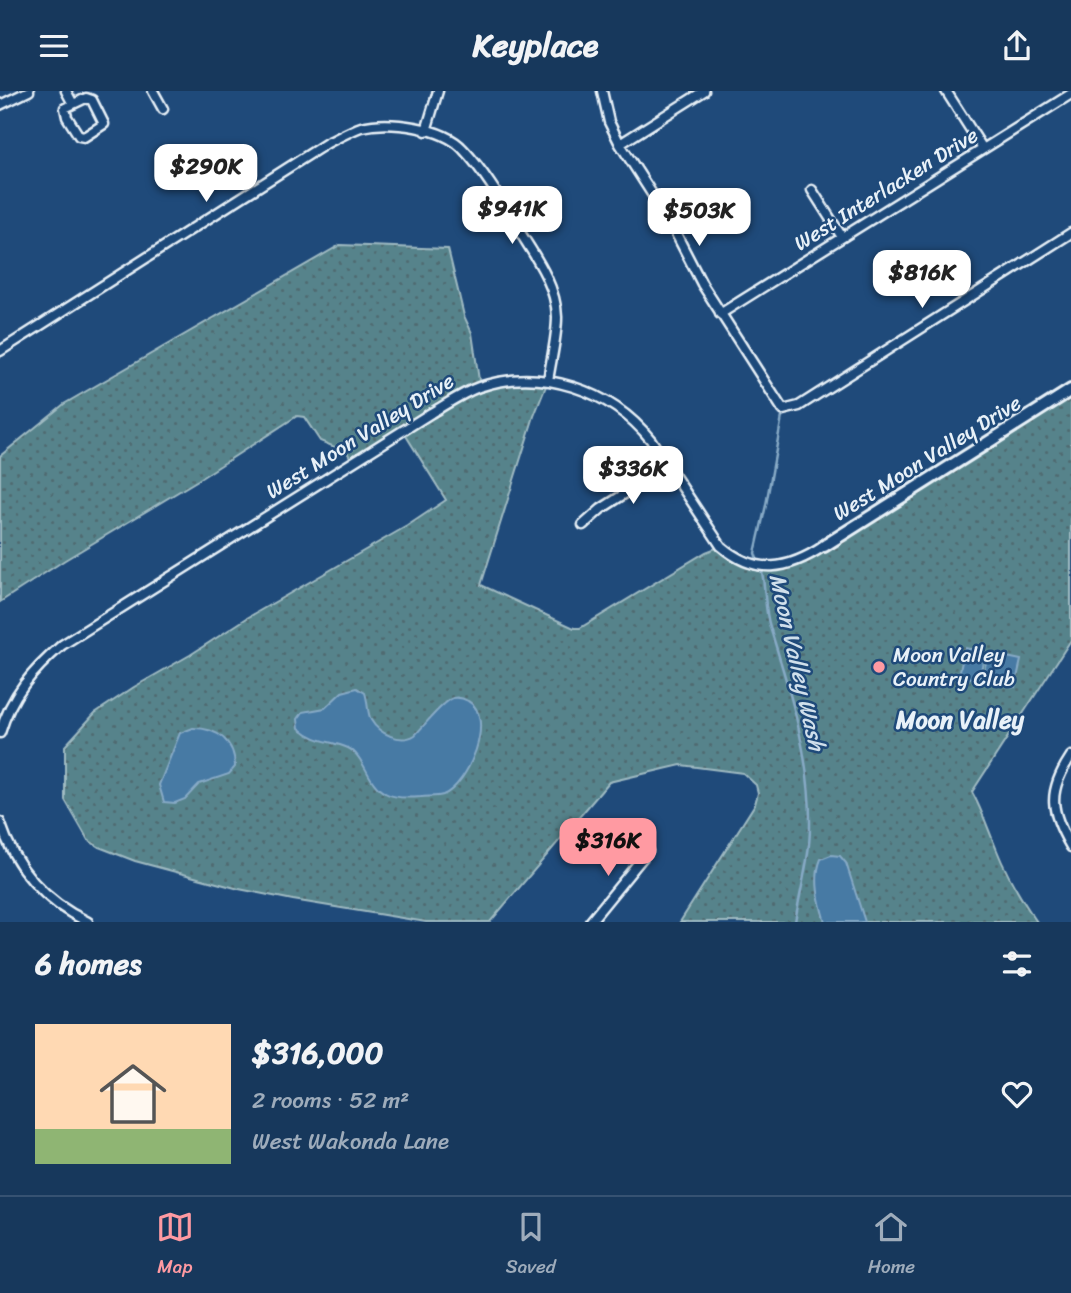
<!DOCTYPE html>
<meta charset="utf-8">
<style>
body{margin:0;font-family:Sriracha,sans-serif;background:#244365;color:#f1f3f6;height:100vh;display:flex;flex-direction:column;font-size:26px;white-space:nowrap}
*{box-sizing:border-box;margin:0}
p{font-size:23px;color:#9eacbb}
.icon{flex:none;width:38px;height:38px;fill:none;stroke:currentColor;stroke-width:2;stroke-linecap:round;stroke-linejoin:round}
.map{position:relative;height:831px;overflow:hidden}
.details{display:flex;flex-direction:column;background:#17385c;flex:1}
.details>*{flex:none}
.price{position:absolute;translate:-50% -60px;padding:0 16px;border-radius:14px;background:#fff;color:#222;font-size:23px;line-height:46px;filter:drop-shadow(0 2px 4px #0008)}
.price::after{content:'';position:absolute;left:50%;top:42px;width:21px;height:16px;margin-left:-10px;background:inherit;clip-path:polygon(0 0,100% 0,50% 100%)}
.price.current{background:#ff9aa2;color:#111}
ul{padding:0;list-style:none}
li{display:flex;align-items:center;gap:21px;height:175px;padding:0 35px}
li span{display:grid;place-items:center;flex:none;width:196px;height:140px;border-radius:0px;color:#555}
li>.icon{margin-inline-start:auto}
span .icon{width:84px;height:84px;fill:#fffc;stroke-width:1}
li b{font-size:30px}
h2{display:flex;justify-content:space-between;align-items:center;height:84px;padding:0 35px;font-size:30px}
header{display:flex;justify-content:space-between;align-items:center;height:91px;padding:0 35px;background:#17385c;font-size:32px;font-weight:700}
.dock{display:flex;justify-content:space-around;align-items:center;height:98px;border-top:2px solid #365272;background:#17385c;font-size:19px;color:#9eacbb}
.dock a{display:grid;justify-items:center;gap:4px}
.dock .current{color:#ff9aa2}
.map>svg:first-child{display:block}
</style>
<header><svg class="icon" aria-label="menu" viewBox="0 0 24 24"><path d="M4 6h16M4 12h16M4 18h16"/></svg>Keyplace<svg class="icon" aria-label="share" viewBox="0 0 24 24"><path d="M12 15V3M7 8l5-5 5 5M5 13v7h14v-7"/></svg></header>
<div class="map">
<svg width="1071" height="831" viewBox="0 0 1071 831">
<defs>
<pattern id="grass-dots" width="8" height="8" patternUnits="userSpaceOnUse" patternTransform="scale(1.75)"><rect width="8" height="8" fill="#56838b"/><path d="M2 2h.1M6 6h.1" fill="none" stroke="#506b71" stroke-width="1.8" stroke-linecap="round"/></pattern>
</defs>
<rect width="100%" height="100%" fill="#1f4a7a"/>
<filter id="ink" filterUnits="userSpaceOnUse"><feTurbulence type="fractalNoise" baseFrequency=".0143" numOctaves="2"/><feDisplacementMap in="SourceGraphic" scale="14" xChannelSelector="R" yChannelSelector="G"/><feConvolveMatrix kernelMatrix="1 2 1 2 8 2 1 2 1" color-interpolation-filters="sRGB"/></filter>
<g filter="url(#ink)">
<path fill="url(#grass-dots)" stroke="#9fbac2" stroke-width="2" d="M340 154 448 158 464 225 472 242 480 296 548 290 534 325 481 494 574 537H580L706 461 721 455 752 474 797 470 1071 299V549L972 701C982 719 988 738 996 757 1006 783 1021 808 1037 831H680L755 713 758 702 756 694 743 682 681 674 609 691 490 831H426L293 809 239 798 135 770 99 756 88 749 65 709V655L95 622 134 596 190 564 247 527 407 435 446 409 403 340 353 371 347 361 320 350 304 326 297 325 198 389 65 469 0 511V365L64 313Z"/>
<path fill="#477aa4" stroke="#87aac6" stroke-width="2" d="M965 557 985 561 979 589 959 584Z
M988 562 1021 569 1015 596 982 589Z
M357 597 365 602C368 610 367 621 371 629 379 643 401 653 415 644 424 635 442 611 453 607 458 606 463 607 468 610 497 626 468 694 443 704 437 706 427 705 421 706 410 707 395 708 385 702 367 693 365 665 348 657 329 649 317 652 299 637L298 628 303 621 325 617 342 601Z
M193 637C218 637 235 651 235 676L229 683 199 693 185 708 175 712 164 711 159 694 180 642Z
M831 764 840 765 846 772 865 831H825C819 811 813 787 821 768Z"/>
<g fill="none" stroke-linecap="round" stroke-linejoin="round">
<path stroke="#87aac6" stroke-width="2.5" d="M758 471 755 462 766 414 783 320
M761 477C766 496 764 517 770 536 790 600 811 667 810 735 810 767 800 800 795 831"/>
<defs>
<path id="street" d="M66 0 73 13
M153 0 163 18
M602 0 609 31 620 53 670 131 702 193 783 319 799 315 1071 142
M946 0 983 58
M86 7 92 9 104 33 84 46 79 45 67 26 65 17Z
M0 14 29 0
M426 40 438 0
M620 53 704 0
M812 99 842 146
M720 223 1071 3
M0 260 327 52C338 47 350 40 361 36 389 29 443 36 463 58 485 81 502 111 518 138 534 164 556 193 557 226 557 246 551 269 548 290
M583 434 601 418 668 375
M0 642C11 604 33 579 62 554L431 322C447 313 462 302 479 296 541 275 611 299 651 349L721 455C756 485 788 479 824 455
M1071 665C1047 701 1050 720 1071 756
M0 731C15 777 45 811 88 831
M590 831 648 760"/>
<path id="secondary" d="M824 455 1071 299"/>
</defs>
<use href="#street" stroke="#e8f1f8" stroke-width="13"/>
<use href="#secondary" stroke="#e8f1f8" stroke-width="16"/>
<use href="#street" stroke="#1f4a7a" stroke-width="8"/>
<use href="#secondary" stroke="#1f4a7a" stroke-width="10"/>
</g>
</g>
<circle fill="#ff9aa2" stroke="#1f4a7a" stroke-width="2.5" cx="879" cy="576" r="7"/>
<g text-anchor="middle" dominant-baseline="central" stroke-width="5" stroke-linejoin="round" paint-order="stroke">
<g font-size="21" fill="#e8f1f8" stroke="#1f4a7a">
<text transform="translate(886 98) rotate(-32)">West Interlacken Drive</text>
<text transform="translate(360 345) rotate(-32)">West Moon Valley Drive</text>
<text transform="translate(927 367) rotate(-32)">West Moon Valley Drive</text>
</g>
<g font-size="21" fill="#e8f1f8" stroke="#1f4a7a" text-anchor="start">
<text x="893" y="564">Moon Valley<tspan x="893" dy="24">Country Club</tspan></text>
</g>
<g font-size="23" font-style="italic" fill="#d0dfeb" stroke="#1f4a7a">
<text transform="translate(797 571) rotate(77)">Moon Valley Wash</text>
</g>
<g font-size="24" font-weight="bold" fill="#e8f1f8" stroke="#1f4a7a">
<text x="960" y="629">Moon Valley</text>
</g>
</g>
</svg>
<b class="price" style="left:206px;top:113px">$290K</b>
<b class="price" style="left:512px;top:155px">$941K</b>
<b class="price" style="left:699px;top:157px">$503K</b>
<b class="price" style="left:922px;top:219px">$816K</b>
<b class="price" style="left:633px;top:415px">$336K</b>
<b class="price current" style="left:608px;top:787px">$316K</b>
</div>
<section class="details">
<h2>6 homes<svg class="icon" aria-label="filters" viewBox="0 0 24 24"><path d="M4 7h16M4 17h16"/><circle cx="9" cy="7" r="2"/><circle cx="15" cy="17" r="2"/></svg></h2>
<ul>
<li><span style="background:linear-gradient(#ffd9b3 75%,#8fb573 0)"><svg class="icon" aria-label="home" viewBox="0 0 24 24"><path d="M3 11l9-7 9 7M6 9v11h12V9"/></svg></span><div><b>$316,000</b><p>2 rooms · 52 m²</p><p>West Wakonda Lane</p></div><svg class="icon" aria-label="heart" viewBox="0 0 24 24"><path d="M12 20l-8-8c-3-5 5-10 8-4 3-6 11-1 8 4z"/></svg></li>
</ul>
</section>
<nav class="dock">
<a class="current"><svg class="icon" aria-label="map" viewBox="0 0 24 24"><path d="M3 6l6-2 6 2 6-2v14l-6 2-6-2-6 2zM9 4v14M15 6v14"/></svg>Map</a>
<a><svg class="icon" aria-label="saved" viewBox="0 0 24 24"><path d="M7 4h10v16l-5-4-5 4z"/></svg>Saved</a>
<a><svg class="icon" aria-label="home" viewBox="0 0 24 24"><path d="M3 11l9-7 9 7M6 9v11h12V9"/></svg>Home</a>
</nav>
